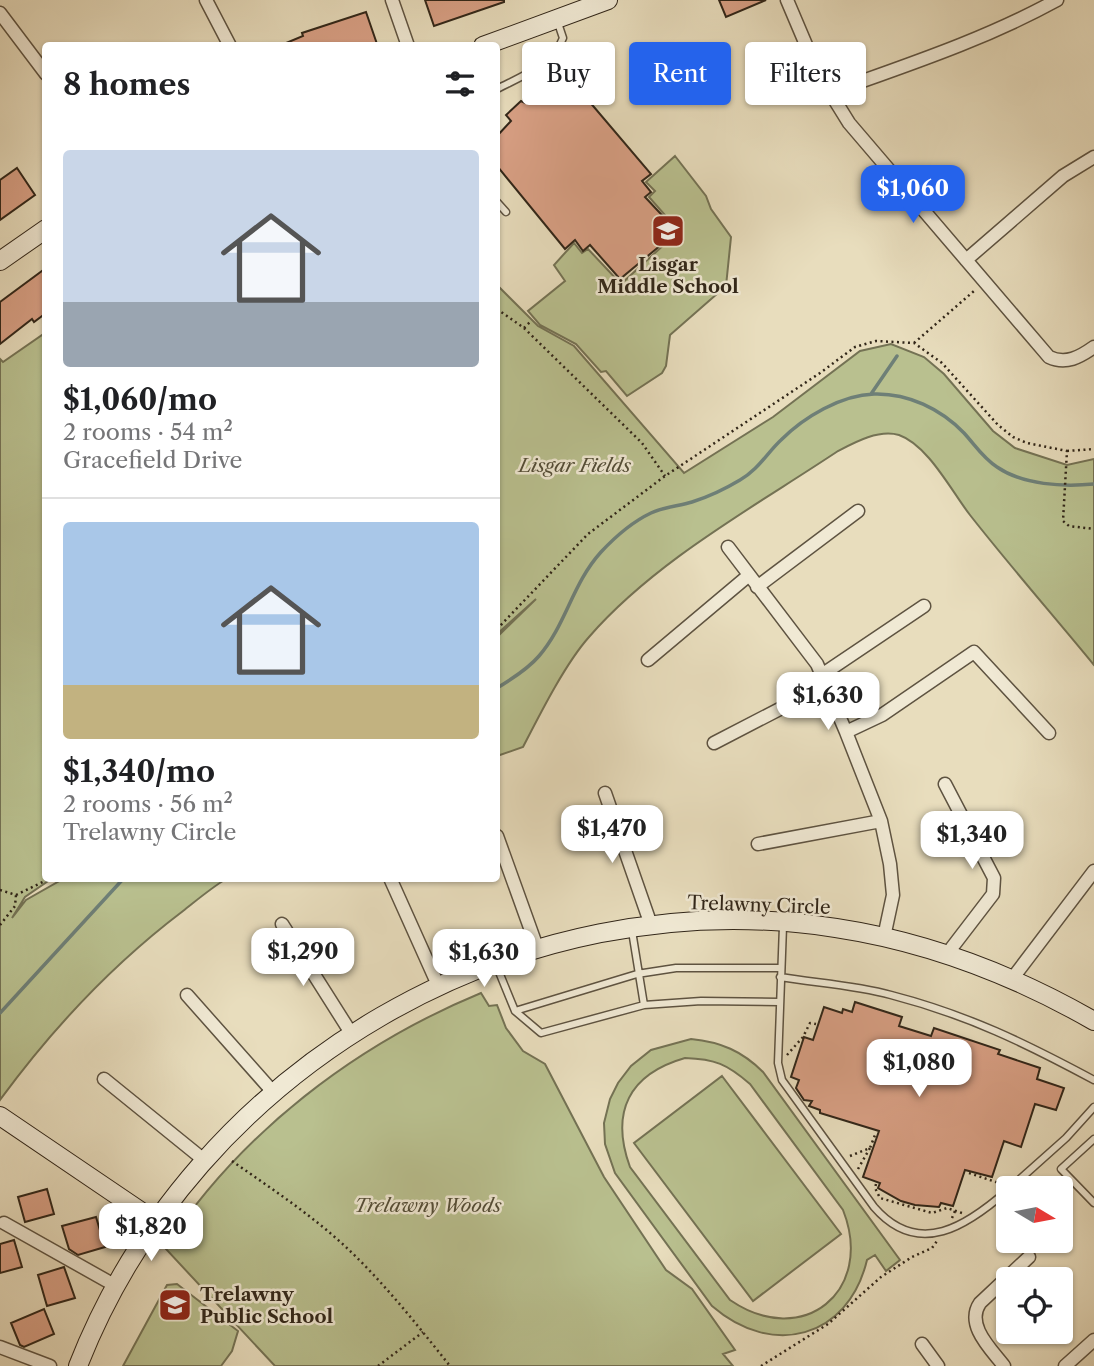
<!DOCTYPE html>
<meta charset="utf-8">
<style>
body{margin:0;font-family:"Libre Caslon Text",serif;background:#f2f2f2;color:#202124;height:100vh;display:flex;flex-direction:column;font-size:26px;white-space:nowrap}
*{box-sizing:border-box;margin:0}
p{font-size:23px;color:#757577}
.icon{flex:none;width:38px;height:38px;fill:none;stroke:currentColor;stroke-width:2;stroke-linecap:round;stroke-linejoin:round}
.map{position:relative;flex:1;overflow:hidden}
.drawer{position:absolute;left:42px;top:42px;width:458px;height:840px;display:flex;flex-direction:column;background:#fff;border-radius:7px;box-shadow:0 2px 5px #0004}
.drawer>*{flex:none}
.top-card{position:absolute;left:522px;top:42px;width:467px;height:63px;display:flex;gap:14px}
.needle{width:46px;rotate:100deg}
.controls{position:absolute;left:996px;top:1176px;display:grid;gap:14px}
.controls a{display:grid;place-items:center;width:77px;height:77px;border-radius:7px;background:#fff;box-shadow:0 2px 5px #0004;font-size:35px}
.price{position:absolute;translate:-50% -60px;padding:0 16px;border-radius:14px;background:#fff;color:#222;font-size:23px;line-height:46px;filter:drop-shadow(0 2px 4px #0008)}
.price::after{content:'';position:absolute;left:50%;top:42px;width:21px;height:16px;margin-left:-10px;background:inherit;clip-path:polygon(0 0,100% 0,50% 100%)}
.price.on{background:#2563eb;color:#fff}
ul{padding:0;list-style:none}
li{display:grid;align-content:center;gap:14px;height:371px;padding:0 21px}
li+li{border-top:2px solid #e0e0e0}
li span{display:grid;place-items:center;height:217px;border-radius:7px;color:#555}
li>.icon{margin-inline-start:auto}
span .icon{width:126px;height:126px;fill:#fffc;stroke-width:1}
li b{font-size:30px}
h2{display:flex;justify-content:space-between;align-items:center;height:84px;padding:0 21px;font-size:30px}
.pill{padding:0 24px;border-radius:7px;background:#fff;box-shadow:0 2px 5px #0004;font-size:24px;line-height:63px}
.pill.on{background:#2563eb;color:#fff}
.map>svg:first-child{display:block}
</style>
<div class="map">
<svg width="1094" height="1366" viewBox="0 0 1094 1366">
<rect width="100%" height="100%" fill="#e8ddbd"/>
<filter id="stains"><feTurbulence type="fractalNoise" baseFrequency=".00286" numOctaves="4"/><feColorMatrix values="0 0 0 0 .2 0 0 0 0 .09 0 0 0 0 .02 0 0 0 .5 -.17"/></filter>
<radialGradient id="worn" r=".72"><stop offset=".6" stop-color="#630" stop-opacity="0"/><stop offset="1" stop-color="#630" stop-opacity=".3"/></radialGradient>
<path fill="#b9c08f" stroke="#747254" stroke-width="2" fill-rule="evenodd" d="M675 156 706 196 711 209 731 237 726 286 670 335 666 366 662 373 627 396 606 371 601 372 576 344 540 325 528 311 565 281 554 265 574 243 582 253 588 249 621 284 679 231 649 197 655 191 646 182Z
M497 285 538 326 574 346 684 473 773 417 860 351 891 344 924 357 944 374 993 431 1015 448 1067 465 1094 459V665C1053 615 1010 566 970 515 952 492 928 445 899 435 879 429 855 442 838 451 754 507 655 561 589 637 565 664 540 714 523 747L497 756V637L536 599 497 634Z
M45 333 46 878 51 879 25 897 12 918 26 900 63 879H226C211 888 197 900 183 911 113 964 52 1029 0 1100V359L3 362Z
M481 993 489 1006 497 1005 506 1028 523 1051 545 1064 604 1177 666 1270 692 1289 735 1350 723 1354 733 1366H275L165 1248C240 1133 355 1045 481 993Z
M691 1039C721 1042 742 1051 763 1072L900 1260 886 1271 875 1255 867 1260C848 1339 772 1358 712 1306L615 1173 605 1144 604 1123 610 1099 618 1083 631 1066 651 1050ZM685 1058C715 1059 727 1064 750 1084L843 1210C875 1291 803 1350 730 1300L630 1167C610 1112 629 1074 685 1058Z
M722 1076 841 1234 753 1301 634 1143Z
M177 1284 238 1331 232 1351 221 1366H123L167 1285Z"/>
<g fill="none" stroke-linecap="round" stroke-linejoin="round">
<path stroke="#6e7f77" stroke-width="3.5" d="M871 394 897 356
M497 688C512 679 528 669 539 656 566 625 572 584 601 552 615 537 632 522 651 513 663 507 679 506 692 502 708 497 725 489 740 480 758 470 767 453 781 440 804 417 841 395 874 394 908 393 941 409 964 433 975 445 983 458 997 467 1023 485 1063 487 1094 484
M0 1013 124 878"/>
</g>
<path fill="#d9a085" stroke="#302518" stroke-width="2" d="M425 0H504V2L434 26Z
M719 0H766L726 17Z
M366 12 377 44 279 46 303 36 302 33Z
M562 85 570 93 577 87 651 174 642 181 651 192 645 197 674 228 670 232 673 235 620 279 590 245 583 251 575 240 565 249 497 166V136L511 121 506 115 521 101 525 103Z
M17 168 35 195 0 220V180Z
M46 268V313L34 322 32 319 0 344V302Z
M855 1002 902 1017 899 1026 931 1036 934 1028 1000 1050 998 1054 1040 1068 1037 1079 1064 1088 1056 1110 1035 1104 1021 1147 1004 1141 992 1177 965 1170 953 1206 941 1203 939 1207 915 1205 901 1201 878 1188 880 1183 863 1177 879 1131 820 1113V1110L809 1106 812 1101 804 1100 796 1088 799 1080 791 1077 804 1037 813 1040 824 1007 842 1013 843 1009 852 1012Z
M47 1189 54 1214 25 1222 18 1197Z
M96 1217 105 1247 78 1255 69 1249 62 1226Z
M14 1240 22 1267 0 1273V1244Z
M64 1267 75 1298 47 1306 38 1275Z
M44 1309 54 1334 24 1347 20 1345 11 1323Z"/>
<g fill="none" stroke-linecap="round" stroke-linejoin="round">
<defs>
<path id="lane" d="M497 89C522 76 553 65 563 38L557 20
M497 202 506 212
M783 926 778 1063 782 1080 874 1207C919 1259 968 1225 1008 1190
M632 931 644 1005
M497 967 515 1011 541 1033 644 1005 701 1001 779 1002
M780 977C816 983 855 985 891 995 968 1015 1025 1043 1094 1080
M515 1011 637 974 676 968H780
M1094 1139 1061 1169 1094 1203
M1010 1188 1066 1138 1094 1107"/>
<path id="street" d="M206 0 230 46
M392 0 408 46
M787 0 818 73 849 123 1049 357C1066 365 1080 357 1094 347
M0 13 46 74
M829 93C907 65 984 40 1057 0
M966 260 1063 176 1094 157
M728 547 817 664 846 732 881 821 890 864 893 895 884 937
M757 587 858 511
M648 660 748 576
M823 674 924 606
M846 732 882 715 974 652 1049 733
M714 743 826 685
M945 784 994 878 993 894 947 954
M605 793 651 925
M497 836 538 950
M758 844 881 821
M390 878 438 985
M282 924 351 1033
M1012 979 1094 871
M187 995 273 1092
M104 1079 204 1160
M4 1223 116 1286
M922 1344 938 1366
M0 1347 50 1366
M1004 1366C991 1349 965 1325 980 1303L1029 1257
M1065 1366 1094 1340"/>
<path id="secondary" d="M483 46 608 0
M0 261 46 229
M0 1116 155 1221
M78 1366C195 1067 518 878 836 928 928 942 1014 975 1094 1021"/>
</defs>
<use href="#lane" stroke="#5e5341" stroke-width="9"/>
<use href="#street" stroke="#5e5341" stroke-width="15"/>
<use href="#secondary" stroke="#302518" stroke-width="20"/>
<path stroke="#302518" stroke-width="2.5" stroke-dasharray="2 3.5" stroke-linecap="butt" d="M497 309 524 328 642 443 665 476
M524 328 531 321
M914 343 974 291
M1067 451 1094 449
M497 629 588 534 665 476 820 373 855 347 876 341 914 343 942 363 998 425 1013 437 1027 443 1067 451 1063 521 1069 526 1094 529
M0 890 16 895
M16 895 51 878
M0 925 15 906 16 895
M787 1055 803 1037 810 1023 816 1024
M850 1156 870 1148 875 1135
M232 1161C272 1189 313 1216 348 1249 385 1284 418 1326 450 1366
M858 1169 870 1148
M969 1173 1002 1184
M876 1184 875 1188 880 1198 932 1213 947 1208 962 1213
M952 1218 955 1211
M378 1366 423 1332
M761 1366 828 1324 881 1277 912 1257 932 1248 937 1241"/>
<use href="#lane" stroke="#f0e9d4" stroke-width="6"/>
<use href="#street" stroke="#f0e9d4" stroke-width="12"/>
<use href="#secondary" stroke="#f0e9d4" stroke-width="18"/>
</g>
<defs>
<symbol id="school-square" viewBox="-11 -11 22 22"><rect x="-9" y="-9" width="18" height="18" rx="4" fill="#8f2418" stroke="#f0e9d4"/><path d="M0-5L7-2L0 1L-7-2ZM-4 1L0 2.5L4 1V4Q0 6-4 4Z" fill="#fff"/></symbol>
</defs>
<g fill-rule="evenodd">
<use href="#school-square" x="649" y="212" width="38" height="38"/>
<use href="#school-square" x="156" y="1286" width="38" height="38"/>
</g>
<g text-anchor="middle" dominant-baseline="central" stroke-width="5" stroke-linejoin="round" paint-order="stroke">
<g font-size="19" font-weight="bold" fill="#302518" stroke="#f0e9d4">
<text x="668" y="264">Lisgar<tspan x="668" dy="22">Middle School</tspan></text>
<text x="200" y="1294" text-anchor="start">Trelawny<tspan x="200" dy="22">Public School</tspan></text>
</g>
<g font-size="19" font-style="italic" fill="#524c36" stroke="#f0e9d4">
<text x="575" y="465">Lisgar Fields</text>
<text x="428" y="1205">Trelawny Woods</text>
</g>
<g font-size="19" fill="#302518" stroke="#f0e9d4">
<text transform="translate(759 905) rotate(2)">Trelawny Circle</text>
</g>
</g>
<rect width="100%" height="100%" filter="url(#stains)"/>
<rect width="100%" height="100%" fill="url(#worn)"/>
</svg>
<div class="controls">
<a><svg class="needle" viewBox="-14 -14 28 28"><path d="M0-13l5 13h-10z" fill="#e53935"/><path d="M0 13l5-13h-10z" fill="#757577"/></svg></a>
<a><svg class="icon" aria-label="locate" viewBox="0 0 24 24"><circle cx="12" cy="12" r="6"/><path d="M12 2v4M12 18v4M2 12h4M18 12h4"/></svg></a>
</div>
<b class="price on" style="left:913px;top:225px">$1,060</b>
<b class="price" style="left:828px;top:732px">$1,630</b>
<b class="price" style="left:612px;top:865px">$1,470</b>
<b class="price" style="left:972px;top:871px">$1,340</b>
<b class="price" style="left:303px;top:988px">$1,290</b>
<b class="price" style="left:484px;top:989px">$1,630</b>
<b class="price" style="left:919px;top:1099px">$1,080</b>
<b class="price" style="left:151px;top:1263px">$1,820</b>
<div class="top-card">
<a class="pill">Buy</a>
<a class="pill on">Rent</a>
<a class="pill">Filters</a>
</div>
<section class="drawer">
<h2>8 homes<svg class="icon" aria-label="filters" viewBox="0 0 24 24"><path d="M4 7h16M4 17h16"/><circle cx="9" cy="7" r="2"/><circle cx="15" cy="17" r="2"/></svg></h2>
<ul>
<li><span style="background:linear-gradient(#c9d6e8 70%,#9aa5b1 0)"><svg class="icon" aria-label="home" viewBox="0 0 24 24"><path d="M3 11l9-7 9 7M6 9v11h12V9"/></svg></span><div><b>$1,060/mo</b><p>2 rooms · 54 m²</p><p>Gracefield Drive</p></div></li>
<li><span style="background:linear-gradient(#a9c7e8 75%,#c2b280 0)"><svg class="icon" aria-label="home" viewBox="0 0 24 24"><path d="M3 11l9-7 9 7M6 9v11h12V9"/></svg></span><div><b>$1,340/mo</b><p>2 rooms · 56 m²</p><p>Trelawny Circle</p></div></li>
</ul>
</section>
</div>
